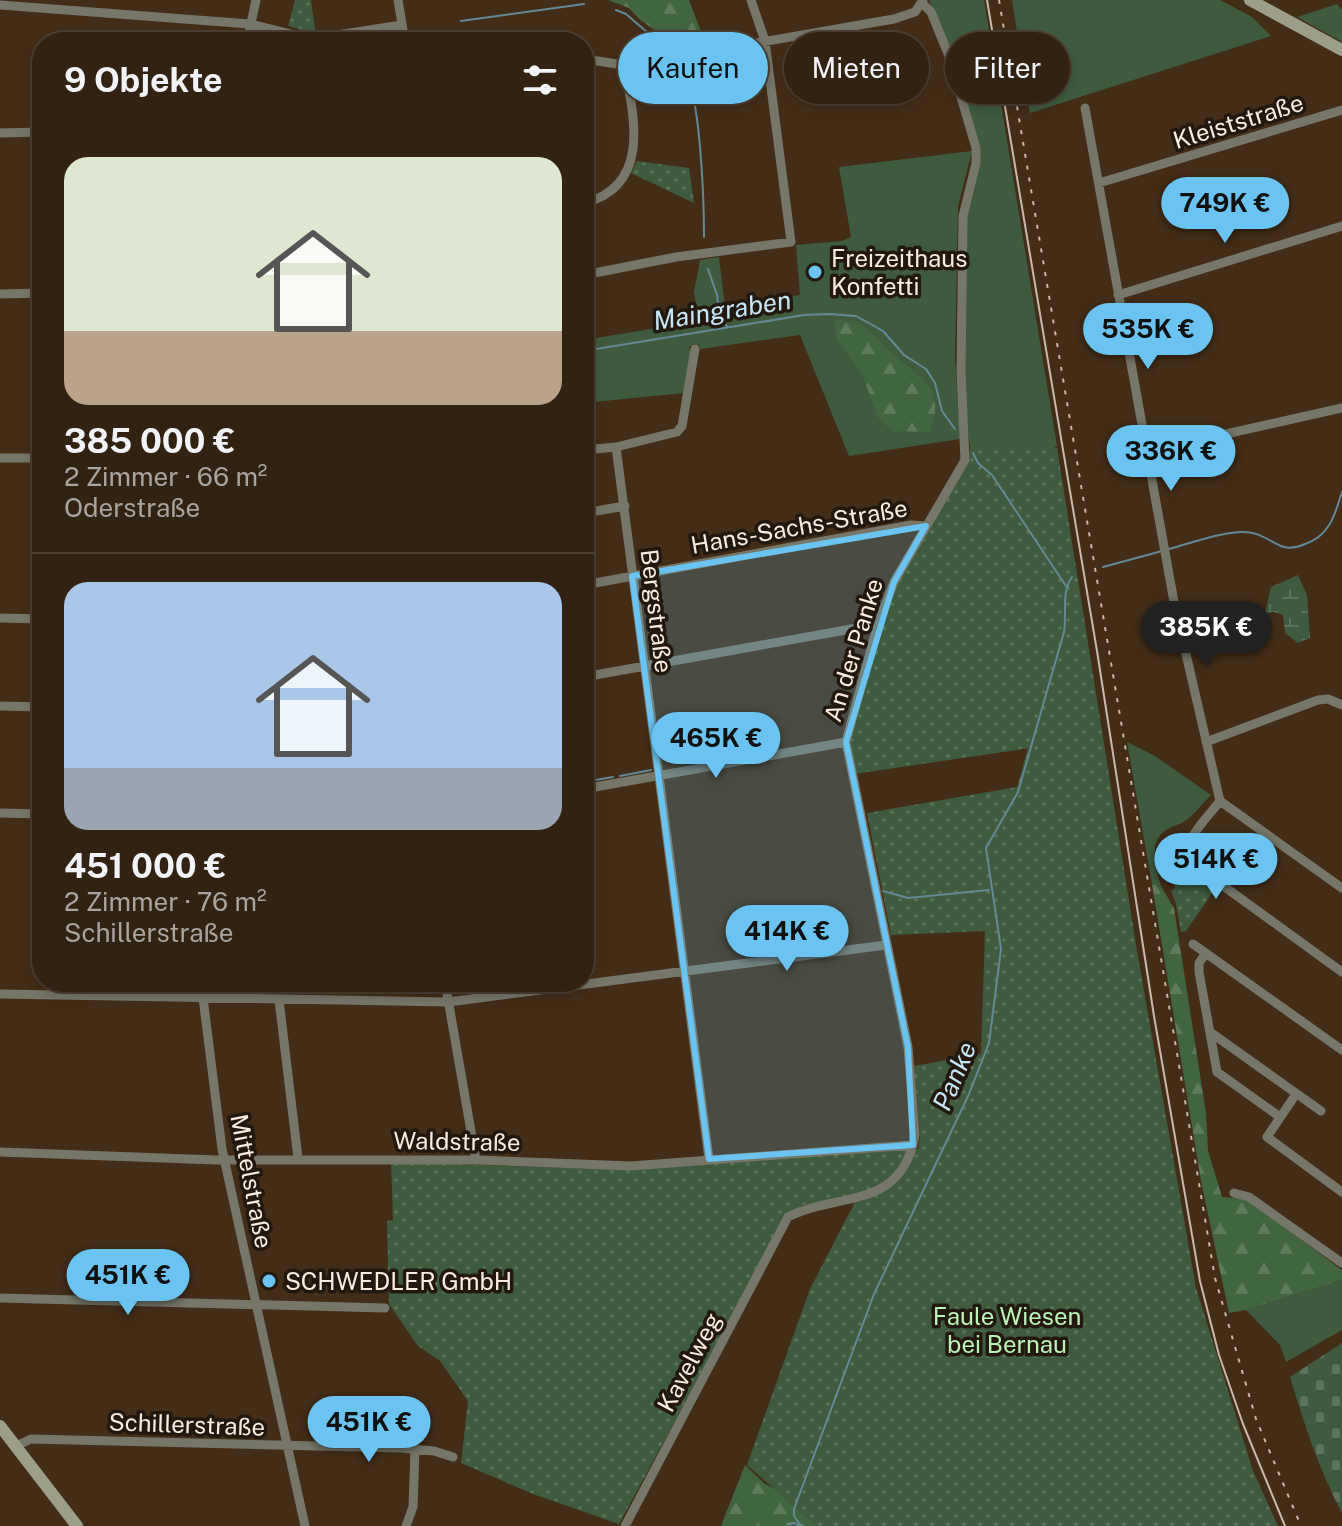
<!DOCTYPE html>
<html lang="de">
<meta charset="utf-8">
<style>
body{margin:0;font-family:"Public Sans",sans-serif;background:#3d2f1f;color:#f1f3f6;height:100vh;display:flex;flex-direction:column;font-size:30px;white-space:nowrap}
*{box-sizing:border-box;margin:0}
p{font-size:26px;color:#a8a49f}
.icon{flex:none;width:44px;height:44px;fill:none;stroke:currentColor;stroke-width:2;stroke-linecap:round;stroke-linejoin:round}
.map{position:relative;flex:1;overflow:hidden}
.panel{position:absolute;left:32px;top:32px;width:562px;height:960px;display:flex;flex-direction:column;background:#322211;border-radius:32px;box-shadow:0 4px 12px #0003,0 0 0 2px #4d3f31}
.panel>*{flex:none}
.banner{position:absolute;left:618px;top:32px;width:604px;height:72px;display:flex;gap:16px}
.price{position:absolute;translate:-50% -68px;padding:0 18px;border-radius:28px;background:#6ac3f1;color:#111;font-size:26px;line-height:52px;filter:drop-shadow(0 2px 4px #0008)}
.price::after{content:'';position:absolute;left:50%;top:48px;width:24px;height:18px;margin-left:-12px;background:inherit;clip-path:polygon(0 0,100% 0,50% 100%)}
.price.active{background:#222;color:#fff}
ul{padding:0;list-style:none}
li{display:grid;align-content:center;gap:16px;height:424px;padding:0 32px}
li+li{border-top:2px solid #4d3f31}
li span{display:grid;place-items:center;height:248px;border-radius:24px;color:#555}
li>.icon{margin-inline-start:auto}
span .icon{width:144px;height:144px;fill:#fffc;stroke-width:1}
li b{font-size:34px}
h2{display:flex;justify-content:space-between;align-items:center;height:96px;padding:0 32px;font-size:34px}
.chip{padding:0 28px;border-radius:36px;background:#322211;box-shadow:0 4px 12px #0003,0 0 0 2px #4d3f31;font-size:28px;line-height:72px}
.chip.active{background:#6ac3f1;color:#111}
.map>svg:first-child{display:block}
</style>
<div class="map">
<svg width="1342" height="1526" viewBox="0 0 1342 1526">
<defs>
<pattern id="forest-firs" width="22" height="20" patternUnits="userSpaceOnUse" patternTransform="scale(2)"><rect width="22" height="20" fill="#41653f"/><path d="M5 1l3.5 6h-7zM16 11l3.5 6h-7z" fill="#5d7b5a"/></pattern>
<pattern id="wetland-marsh" width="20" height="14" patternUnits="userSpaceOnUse" patternTransform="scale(2)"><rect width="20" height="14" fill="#3e5c3d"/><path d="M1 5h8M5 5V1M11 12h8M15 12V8" fill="none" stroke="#5b7459"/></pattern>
<pattern id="cemetery-stones" width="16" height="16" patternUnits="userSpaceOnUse" patternTransform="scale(2)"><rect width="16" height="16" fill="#3e5c3d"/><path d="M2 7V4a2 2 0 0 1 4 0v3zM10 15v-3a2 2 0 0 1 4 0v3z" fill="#5b7459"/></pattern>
<pattern id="park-dots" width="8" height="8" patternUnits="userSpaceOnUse" patternTransform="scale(2)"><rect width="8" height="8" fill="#3e5c3d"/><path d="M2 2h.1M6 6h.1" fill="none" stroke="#5b7459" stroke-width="1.8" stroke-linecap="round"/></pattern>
</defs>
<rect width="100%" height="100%" fill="#432d17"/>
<path fill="#3e5c3d" d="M929 0H984L1057 446 1035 461 1029 748 855 774 850 736 896 584 969 456 970 448 964 399 966 219 978 170 950 56Z
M1012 0H1220L1252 17 1271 36 1030 113Z
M1337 4 1342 10V42L1297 17Z
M972 151 958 206 955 357 960 439 849 456 800 335 700 349 699 345 694 344 689 347 691 356 684 393 584 403V340L699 321 694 292 700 260 719 257 725 307 800 295 796 245 842 241 851 237 839 167Z
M1127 742 1155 756 1211 795C1204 802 1197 811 1189 818 1182 825 1169 826 1162 833 1149 846 1156 873 1162 888L1152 884Z
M1342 1280V1330L1286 1362 1280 1345 1246 1310Z"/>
<path fill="url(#forest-firs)" d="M608 0H689L702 34 673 37 656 31 639 19 629 8Z
M833 319C872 323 869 333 895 356 923 381 946 386 930 432L892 431 877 416 862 373 837 340Z
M1152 884 1162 888 1174 908 1206 1113 1208 1151 1222 1197 1246 1199 1342 1270V1280L1246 1310 1229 1313 1201 1181Z
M745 1465 765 1484 852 1526H721Z"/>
<path fill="url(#wetland-marsh)" d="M1298 575 1307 595 1310 638 1298 643 1285 633 1283 615 1274 612 1265 613 1271 587Z"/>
<path fill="url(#cemetery-stones)" d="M1342 1343V1513C1319 1470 1304 1423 1290 1377Z"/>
<path fill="url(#park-dots)" d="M295 0H311L315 30 305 31 288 26Z
M637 161 689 168 694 203 631 173Z
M1057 448 1137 951 1196 1288 1253 1471 1278 1526H816L747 1465 810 1289 854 1204V1197L804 1205 787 1215 619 1524 533 1494 461 1463 468 1401 440 1361 418 1346 389 1304 387 1221 393 1220 391 1162 631 1170 918 1149 920 1136 914 1066 981 1054 985 931 891 935 867 813 1017 787 1028 748 856 773 851 736 881 625 897 585 965 470 971 449Z
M1182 863 1215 889 1186 931 1181 932 1176 904 1171 891 1174 889Z"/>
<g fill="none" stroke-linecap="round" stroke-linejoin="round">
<path stroke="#638997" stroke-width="2" d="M616 10 626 14 662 45
M461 21 584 4
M682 68C701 87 704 206 704 237
M708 269 717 295 719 311 727 327
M584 351 804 315 829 314 856 316 883 331 904 355 926 369 935 383 942 411 955 429
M973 453 978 463 992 475 1066 586
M1169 549C1192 543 1217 533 1241 532 1258 531 1267 540 1281 546 1288 549 1298 547 1305 544 1330 536 1335 514 1342 492
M1103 567 1162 551
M620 776 651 770
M584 782 613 777
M883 891 908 898 989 890
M787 1524 795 1523 800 1526
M801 1526 794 1516V1509L874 1294 969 1094 989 1043 1001 949 986 848 1018 792 1064 632C1067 614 1061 592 1072 577"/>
<path stroke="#767769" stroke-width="9" d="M398 0 405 42
M0 5 250 24 311 39 402 25
M247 42 256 0
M584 59 624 65 636 64 894 19 915 12 923 0
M1085 108 1174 602 1220 801 1342 888
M0 133 42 132
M1099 183 1342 110
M584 203C652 186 634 115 624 65
M584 275 676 257 791 242 765 41 751 0
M0 294 42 293
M1118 295 1342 226
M616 447 709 1159
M584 450 616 447 677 432 682 426 695 349
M1146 452 1342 408
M0 458H42
M584 513 625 506
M584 585 911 525 926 526
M0 618 42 619
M584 677 868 626 877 627
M0 706 42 707
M1206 742 1318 700 1328 699 1342 705
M584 789 846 742
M1220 801C1209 816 1180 842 1189 861L1342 972
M0 813 42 814
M1193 944 1342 1050
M1206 953 1199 963V972L1217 1072 1280 1117
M201 982 222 1149 305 1526
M445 982 476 1160
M0 994 448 1002 886 945
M279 1000 298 1158
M1210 1032 1321 1111
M1296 1094 1267 1137 1342 1192
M0 1152 216 1160H476L631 1166 913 1145
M1234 1193 1249 1197 1342 1263
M0 1298 385 1308
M16 1446 31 1439 400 1448 434 1451 453 1457
M406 1526 413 1507 415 1449
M625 1526 788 1217C840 1191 901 1211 915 1135L908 1047 846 742 877 627 894 582 965 460 961 372 963 216 976 163V148L949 56 931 12 922 3"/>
<path stroke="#9d9e87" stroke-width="12" d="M1250 0 1342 50
M0 1426 77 1526"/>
<path stroke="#cab9aa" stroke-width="2" d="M987 0 1097 651 1154 1016 1200 1281 1219 1355 1243 1424 1285 1526"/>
<path stroke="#cab9aa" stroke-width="2" stroke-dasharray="4 8" stroke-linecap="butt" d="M999 0 1215 1278 1256 1419 1301 1526"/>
</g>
<path fill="#6ac3f1" fill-opacity="0.2" stroke="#6ac3f1" stroke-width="6" stroke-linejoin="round" d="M926 526 894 582 846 742 908 1047 913 1145 709 1159 632 576Z"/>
<g fill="#6ac3f1" stroke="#22180e" stroke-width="3">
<circle cx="815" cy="272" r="8"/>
<circle cx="269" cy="1281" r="8"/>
</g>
<g text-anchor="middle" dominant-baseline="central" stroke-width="7" stroke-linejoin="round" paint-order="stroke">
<g font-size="24" fill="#faebde" stroke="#22180e">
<text transform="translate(1238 121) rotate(-17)">Kleiststraße</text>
<text transform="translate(799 526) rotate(-10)">Hans-Sachs-Straße</text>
<text transform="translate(657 611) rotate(83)">Bergstraße</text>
<text transform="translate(853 650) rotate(-73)">An der Panke</text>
<text transform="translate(457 1141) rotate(1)">Waldstraße</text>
<text transform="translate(252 1181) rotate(79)">Mittelstraße</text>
<text transform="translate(689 1362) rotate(-62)">Kavelweg</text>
<text transform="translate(187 1424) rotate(2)">Schillerstraße</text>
</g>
<g font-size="24" fill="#faebde" stroke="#22180e" text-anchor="start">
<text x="831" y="258">Freizeithaus<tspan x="831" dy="28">Konfetti</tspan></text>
<text x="285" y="1281">SCHWEDLER GmbH</text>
</g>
<g font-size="24" fill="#b9f4b6" stroke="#22180e">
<text x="1007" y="1316">Faule Wiesen<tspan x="1007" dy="28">bei Bernau</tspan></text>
</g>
<g font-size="26" font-style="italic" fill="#c5e6f7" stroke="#22180e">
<text transform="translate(722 310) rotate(-9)">Maingraben</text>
<text transform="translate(954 1076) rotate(-67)">Panke</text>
</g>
</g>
</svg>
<b class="price" style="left:1225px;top:245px">749K €</b>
<b class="price" style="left:1148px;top:371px">535K €</b>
<b class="price" style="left:1171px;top:493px">336K €</b>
<b class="price active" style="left:1206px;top:669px">385K €</b>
<b class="price" style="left:716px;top:780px">465K €</b>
<b class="price" style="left:1216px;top:901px">514K €</b>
<b class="price" style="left:787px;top:973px">414K €</b>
<b class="price" style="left:128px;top:1317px">451K €</b>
<b class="price" style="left:369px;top:1464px">451K €</b>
<div class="banner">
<a class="chip active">Kaufen</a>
<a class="chip">Mieten</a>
<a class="chip">Filter</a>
</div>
<section class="panel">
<h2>9 Objekte<svg class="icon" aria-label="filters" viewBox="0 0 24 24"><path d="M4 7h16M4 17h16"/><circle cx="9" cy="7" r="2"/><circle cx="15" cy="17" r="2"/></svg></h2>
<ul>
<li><span style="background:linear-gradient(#dfe7d0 70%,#b9a48a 0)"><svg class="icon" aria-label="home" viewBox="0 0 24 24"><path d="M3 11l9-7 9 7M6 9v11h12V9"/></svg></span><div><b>385 000 €</b><p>2 Zimmer · 66 m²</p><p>Oderstraße</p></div></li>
<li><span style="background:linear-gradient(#a9c7e8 75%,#9aa5b1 0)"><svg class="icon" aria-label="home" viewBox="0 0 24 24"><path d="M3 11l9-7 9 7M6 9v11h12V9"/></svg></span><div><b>451 000 €</b><p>2 Zimmer · 76 m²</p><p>Schillerstraße</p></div></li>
</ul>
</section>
</div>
